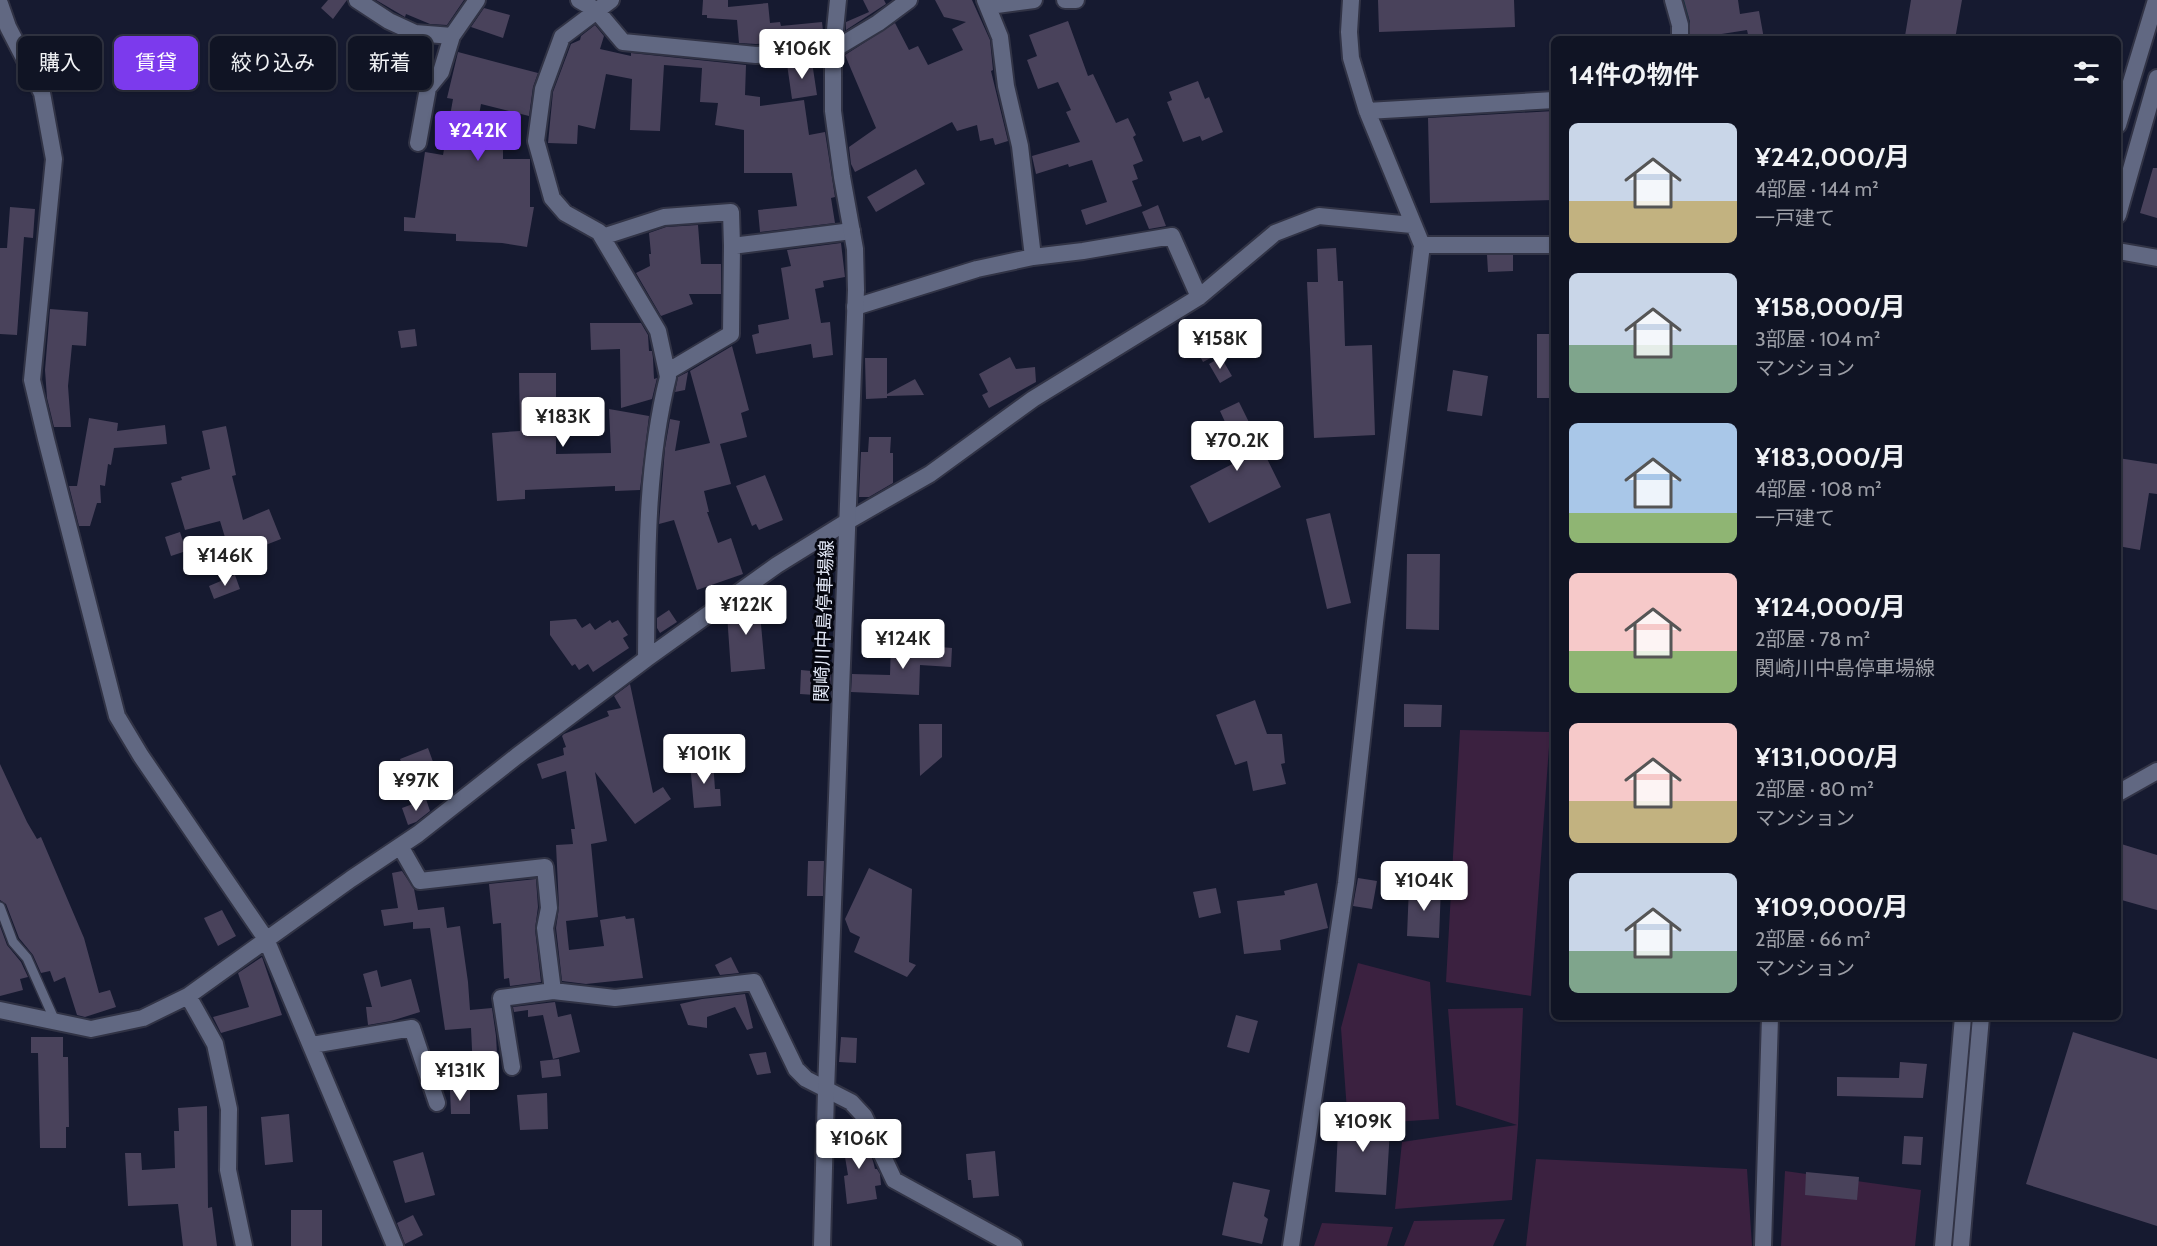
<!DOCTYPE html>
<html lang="ja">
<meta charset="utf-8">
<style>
body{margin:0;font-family:Cabin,"Noto Sans JP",sans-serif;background:#1e2131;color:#f1f3f6;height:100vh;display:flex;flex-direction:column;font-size:22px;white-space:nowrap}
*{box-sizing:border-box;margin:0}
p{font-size:20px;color:#9c9ea6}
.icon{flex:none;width:33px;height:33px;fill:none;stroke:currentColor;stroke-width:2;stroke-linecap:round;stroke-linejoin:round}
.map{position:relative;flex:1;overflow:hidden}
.drawer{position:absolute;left:1551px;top:36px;width:570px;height:984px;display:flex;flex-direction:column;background:#101424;border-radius:9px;box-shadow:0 2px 4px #0004,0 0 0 2px #303341}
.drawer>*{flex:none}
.hud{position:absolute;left:18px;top:36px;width:570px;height:54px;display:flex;gap:12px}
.price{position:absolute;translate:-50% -51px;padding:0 14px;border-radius:6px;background:#fff;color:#222;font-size:20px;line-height:39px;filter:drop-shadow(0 2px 3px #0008)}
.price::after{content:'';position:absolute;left:50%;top:36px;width:18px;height:14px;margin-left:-9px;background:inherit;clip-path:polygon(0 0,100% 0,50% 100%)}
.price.selected{background:#7c3aed;color:#fff}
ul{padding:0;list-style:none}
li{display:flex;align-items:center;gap:18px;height:150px;padding:0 18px}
li span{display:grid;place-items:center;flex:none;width:168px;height:120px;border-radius:9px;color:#555}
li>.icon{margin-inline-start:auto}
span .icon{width:72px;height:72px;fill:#fffc;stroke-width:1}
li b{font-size:26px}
h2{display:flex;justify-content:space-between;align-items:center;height:72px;padding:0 18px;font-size:26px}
.chip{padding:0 21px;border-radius:9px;background:#101424;box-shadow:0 2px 4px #0004,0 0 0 2px #303341;font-size:21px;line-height:54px}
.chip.selected{background:#7c3aed;color:#fff}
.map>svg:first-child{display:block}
</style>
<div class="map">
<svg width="2157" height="1246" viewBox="0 0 2157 1246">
<rect width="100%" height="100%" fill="#161a30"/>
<path fill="#3b2140" d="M1554 705V734L1550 733 1531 996 1446 982 1460 730 1550 732Z
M1358 963 1430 982 1439 1119 1348 1125 1341 1028Z
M1523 1008 1518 1125 1512 1200 1395 1209 1402 1142 1517 1125 1456 1105 1448 1009Z
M1536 1159 1747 1169 1752 1246H1526Z
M1785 1171 1921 1190 1915 1246H1781Z
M1505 1219 1493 1246H1404L1414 1221Z
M1322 1223 1393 1227 1387 1246H1314Z"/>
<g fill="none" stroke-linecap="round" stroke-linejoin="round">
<path stroke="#14323d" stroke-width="5" d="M1683 0 1690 39"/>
</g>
<path fill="#49425b" d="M328 0H347L333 19 321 8Z
M376 0H464L447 25 430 24 406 14 405 17Z
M703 0H728V7L768 3 770 23 780 22 781 26 822 22 824 39 756 44 739 43 737 20 707 18V15H702Z
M863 0H884L886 4 846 30V22L869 12Z
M935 0H972L990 40 993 70 991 71 1008 141 995 145 993 138 980 141 977 125 957 131 952 122 855 172 851 164 849 147 876 128 845 55 895 23 909 50 918 46 928 65 963 50 952 29 966 22 944 17Z
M1378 0H1514L1515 27 1379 32Z
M1684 0H1738L1740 14 1759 11 1764 39H1749L1747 30 1690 39V22Z
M1911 0H1962L1955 39H1910V37L1905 36Z
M484 8 510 15 503 38 471 27Z
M1068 21 1088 76 1093 74 1116 123 1128 118 1136 135 1133 137 1143 161 1133 165 1138 179 1132 181 1142 206 1086 225 1081 210 1107 202 1092 160 1069 167 1068 164 1036 174 1032 156 1080 142 1066 112 1071 110 1058 82 1038 89 1027 60 1037 56 1029 35Z
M595 25 604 36 600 49 631 56V53L746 65 745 95 760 97V106L804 100 809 135 825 132 835 197 831 198 835 223 760 232 758 210 797 206 792 173H744V130L715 125 718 103 700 102 702 68 664 65 660 131 630 130 632 79 606 74 595 129 578 125 577 144 548 143 553 92 571 44 580 40 581 36Z
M458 52 538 73 533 87 529 116 481 104 474 144H503V159H530V207H534L527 247 502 243 456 241V234L404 231V217L415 218 425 152 443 155 453 99 447 98Z
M812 62 817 95 792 99 787 64Z
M1198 81 1205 99 1209 97 1223 132 1202 141 1200 136 1183 142 1167 102 1172 100 1169 92Z
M1554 111V200L1430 203 1428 118Z
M2153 168H2157V218L2140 213Z
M916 169 925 184 876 212 867 197Z
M1158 205 1166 226 1149 229 1142 212Z
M10 207 35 209 33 238 24 237 17 335 0 334V248H7Z
M698 225 701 264H721V294H689L693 304 661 316 636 273 650 266 649 254H651L649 233 666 227Z
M841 243 845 277 823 281 824 287 815 289 821 323 830 322 833 355 813 358 811 344 756 354 752 335 759 333 758 325 789 319 781 268 791 266 787 250Z
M1336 248 1338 281H1343L1345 346 1372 345 1375 435 1314 438 1307 282H1318L1317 249Z
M1487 255H1513V271L1488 272Z
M50 309 88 312 86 346 72 345 68 386 71 427H54L47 398 45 370Z
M1199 320 1216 355 1203 362 1185 327Z
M590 323H641L648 335 649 351H652L653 358 654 379 657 378 652 399 621 408 620 349 591 350Z
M415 329 417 346 401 348 398 331Z
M1537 334H1554V398H1537Z
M732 346 749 410 741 413 747 437 720 444 731 484 704 491 709 512H707L718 543 731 538 743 574 697 590 674 520 659 524 665 448 670 419 680 421 675 451 710 443 690 371Z
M1010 357 1016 369 1035 367 1036 382 989 408 982 395 988 392 979 374Z
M1221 357 1232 376 1220 383 1209 364Z
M865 358H887V394L915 379 924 395 887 396V398L866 399Z
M1453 370 1488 376 1482 416 1447 411Z
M688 372 685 390 675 392 678 377Z
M519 373H556V454L611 453 609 409 649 416 640 490 615 491V486L525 490V499L497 501 492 433 520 431Z
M1239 402 1281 487 1209 523 1190 486 1242 459 1220 411Z
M89 418 118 423 117 431 165 425 167 444 114 448 111 465 108 464 105 486 100 485 101 503H97L90 526H79L69 486H77Z
M226 426 236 475 232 476 243 520 269 509 281 539 258 548 263 561 235 570 220 521 185 530 171 483 182 480 181 477 210 469 202 431Z
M869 437H891L890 453H893V483L869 497H859L861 452H868Z
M2118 458 2157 464V494L2149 493 2140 550 2118 546Z
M765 475 783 520 759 530 756 524 752 526 736 486Z
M1330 513 1351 603 1327 609 1306 519Z
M180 532 186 551 171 556 165 537Z
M1407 554H1440L1439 630 1406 629Z
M235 575 240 589 214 599 209 586Z
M758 591 765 669 731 672 727 614Z
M669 610 677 622 660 633 657 628V618Z
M576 619 582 628 590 623 595 630 610 620 612 623 618 620 628 635 623 638 629 648 593 672 588 664 579 670 575 664 572 666 550 635V621Z
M891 643 952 648 951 667 920 665 919 695 851 692 852 674 890 675Z
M801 670 831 673 830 696 800 694Z
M630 684 653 793 663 787 671 799 635 824 595 772 607 841 591 844 598 917 566 921 569 950 604 946 600 920 625 916 626 919 634 918 643 978 586 984 562 981 556 928 559 907 556 845 573 844 571 829H575L566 771 542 779 537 764 564 755 563 748 566 747 562 736 564 734 609 716 607 711 621 708 614 696Z
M1255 700 1267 734H1282L1285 763 1281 764 1286 784 1253 791 1247 761 1235 765 1216 715Z
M1404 704 1442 705 1441 727H1404Z
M919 724H942V757L920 776Z
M716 735 717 752 701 753 700 736Z
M428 748 444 792 416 802 400 759Z
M713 761 715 789H720L721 806 694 808 690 763Z
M0 764 27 822 37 839 41 837 84 938 99 993 110 990 116 1007 85 1017 77 1015 65 977 54 982 50 971 41 973 33 955 19 938 6 904 0 900Z
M426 799 430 811 416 822 408 825 402 808Z
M2118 843 2157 855V910L2118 899Z
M808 861H824L823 896H807Z
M869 868 912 889 909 962 916 965 907 977 854 952 860 937 850 932 845 919Z
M402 871 414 889 418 910 444 907 447 928 460 926 468 982 470 1010 492 1008 496 1036 498 1071H483L484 1088 459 1089 458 1072 473 1071 471 1028 445 1030 430 928 413 929V922L384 926 381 910 398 908 392 873Z
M1358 878 1377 881 1372 909 1353 906Z
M536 879 538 907 535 929 541 982 510 986 509 978 504 979 501 923 493 924 489 884Z
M1317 883 1328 928 1280 940 1281 950 1244 954 1237 901 1285 895 1284 891Z
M1409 886 1441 887 1439 938 1407 936Z
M1216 888 1221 913 1199 918 1193 892Z
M222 910 236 936 218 946 204 918Z
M0 926 7 945 21 962 28 977 20 979 23 990 0 996Z
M262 957 282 1015 221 1033 213 1017 249 1007 238 973Z
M731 957 739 973 720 975 715 965Z
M377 970 381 987 411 979 420 1012 391 1021 368 1025 366 1007H372L363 974Z
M745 994 753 1028 747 1030 735 1007 707 1017V1028L688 1025 680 1004 702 999Z
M555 1002 558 1017 571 1014 580 1052 553 1059 543 1015 528 1017V1010L514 1012 513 1007Z
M1236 1015 1258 1021 1249 1053 1227 1047Z
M2073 1032 2157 1059V1226L2026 1184Z
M31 1037H63V1057H68L69 1127H66V1148H40L38 1053H31Z
M841 1037 857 1038 856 1063 839 1062Z
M766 1052 771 1073 757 1075 749 1054Z
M559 1059 561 1076 542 1078 540 1061Z
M1900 1062 1927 1064 1923 1098 1837 1096V1077L1899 1078Z
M450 1090H470V1114H451Z
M547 1093 548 1129 520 1130 517 1095Z
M207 1106 208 1208 212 1207 217 1246H183L178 1204 128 1206 125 1153H141L142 1170 175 1168 174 1131H179L178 1108Z
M1339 1111 1391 1113 1386 1195 1335 1192Z
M289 1114 293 1162 265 1165 261 1117Z
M859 1130 866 1149H868L873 1161 875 1169H877L880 1174 881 1185 875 1186 877 1199 847 1204 844 1176 848 1175 841 1133Z
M1904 1136 1923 1137 1921 1165 1902 1164Z
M995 1151 999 1196 973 1198 971 1180H968L966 1154Z
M423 1152 435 1195 405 1203 393 1161Z
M1806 1172 1859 1177 1857 1200 1805 1195Z
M1233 1182 1270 1190 1264 1216 1268 1219 1262 1244 1222 1235Z
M291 1210H322V1246H291Z
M413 1215 423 1235 405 1244 397 1223Z"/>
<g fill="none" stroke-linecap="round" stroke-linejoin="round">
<defs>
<path id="service" d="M0 907 13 942 27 958 55 1021"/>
<path id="minor" d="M357 0 389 21 415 33 452 36 477 0
M579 0 596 10 623 42 756 55 833 50 878 23 909 0
M611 0 562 37 543 89 536 141 552 198 565 213 599 232 658 331 667 372 668 377C645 469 647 565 646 659
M985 0 1000 37 1006 86 1020 146 1033 257
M1065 0H1076
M1673 0 1680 25V39
M0 4 8 27 42 93 54 159 32 380 46 439 117 716 141 756 266 939 395 1246
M989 6 1034 0
M1367 111 1554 100
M418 143 428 88 441 72 452 36
M602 237 664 217 731 212 732 246 852 231
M1422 245H1554
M2118 251 2157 258
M855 307 977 269 1033 257 1083 251 1172 236 1199 297
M667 372 731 334 732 246
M2118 793 2157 771
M400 846 420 881 545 867 549 908 545 928 553 991
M188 996 215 1044 229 1109 228 1170 244 1246
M0 1010 91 1029 143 1018 188 996 351 879 418 834 517 756 646 659 777 565 848 521 930 474 1033 399 1199 297 1275 233 1319 216 1412 225
M312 1045 412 1028 437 1103
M512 1067 501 998 553 991 615 998 754 982 796 1069 806 1079 851 1102 864 1116 894 1180 1014 1246
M1291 1246 1346 883 1375 622 1422 245 1367 111 1351 58 1349 32 1351 0
M1763 1246 1770 1017"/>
<path id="tertiary" d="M2118 125 2156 0
M2118 215 2157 78
M1943 1246 1963 1017
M1961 1246 1981 1017"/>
<path id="secondary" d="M822 1246 826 1091 856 290 855 249 842 177 833 111V50L838 0"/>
</defs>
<use href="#service" stroke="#313345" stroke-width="12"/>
<use href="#minor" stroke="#313345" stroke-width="20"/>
<use href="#tertiary" stroke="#313345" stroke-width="20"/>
<use href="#secondary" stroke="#313345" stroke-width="20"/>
<use href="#service" stroke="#616882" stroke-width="9"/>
<use href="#minor" stroke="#616882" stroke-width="16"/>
<use href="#tertiary" stroke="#616882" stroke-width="16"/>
<use href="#secondary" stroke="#616882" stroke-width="16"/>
</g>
<g text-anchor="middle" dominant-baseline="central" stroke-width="6" stroke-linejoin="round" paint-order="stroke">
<g font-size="18" fill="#e7ecfb" stroke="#05060f">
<text transform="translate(824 621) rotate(-88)">関崎川中島停車場線</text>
</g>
</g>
</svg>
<b class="price" style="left:802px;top:80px">¥106K</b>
<b class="price selected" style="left:478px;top:162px">¥242K</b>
<b class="price" style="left:1220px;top:370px">¥158K</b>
<b class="price" style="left:563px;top:448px">¥183K</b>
<b class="price" style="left:1237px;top:472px">¥70.2K</b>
<b class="price" style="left:225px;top:587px">¥146K</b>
<b class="price" style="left:746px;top:636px">¥122K</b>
<b class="price" style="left:903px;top:670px">¥124K</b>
<b class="price" style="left:704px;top:785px">¥101K</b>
<b class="price" style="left:416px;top:812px">¥97K</b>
<b class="price" style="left:1424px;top:912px">¥104K</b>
<b class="price" style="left:460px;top:1102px">¥131K</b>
<b class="price" style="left:1363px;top:1153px">¥109K</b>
<b class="price" style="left:859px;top:1170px">¥106K</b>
<div class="hud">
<a class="chip">購入</a>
<a class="chip selected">賃貸</a>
<a class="chip">絞り込み</a>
<a class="chip">新着</a>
</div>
<section class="drawer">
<h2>14件の物件<svg class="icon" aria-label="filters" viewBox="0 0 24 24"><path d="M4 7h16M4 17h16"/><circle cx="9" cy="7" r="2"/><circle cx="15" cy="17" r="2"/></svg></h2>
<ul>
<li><span style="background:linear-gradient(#c9d6e8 65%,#c2b280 0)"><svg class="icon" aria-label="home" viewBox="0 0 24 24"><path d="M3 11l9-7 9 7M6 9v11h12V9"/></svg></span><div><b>¥242,000/月</b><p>4部屋 · 144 m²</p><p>一戸建て</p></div></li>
<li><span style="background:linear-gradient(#c9d6e8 60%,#7fa58c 0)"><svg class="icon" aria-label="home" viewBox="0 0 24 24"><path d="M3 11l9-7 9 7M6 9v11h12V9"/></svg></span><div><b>¥158,000/月</b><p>3部屋 · 104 m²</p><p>マンション</p></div></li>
<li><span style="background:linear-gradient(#a9c7e8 75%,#8fb573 0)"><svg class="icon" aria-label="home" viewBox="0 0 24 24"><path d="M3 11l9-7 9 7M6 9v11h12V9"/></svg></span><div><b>¥183,000/月</b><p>4部屋 · 108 m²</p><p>一戸建て</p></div></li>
<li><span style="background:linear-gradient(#f6c9c9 65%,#8fb573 0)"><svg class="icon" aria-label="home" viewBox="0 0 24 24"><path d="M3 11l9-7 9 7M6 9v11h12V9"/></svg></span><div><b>¥124,000/月</b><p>2部屋 · 78 m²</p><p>関崎川中島停車場線</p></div></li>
<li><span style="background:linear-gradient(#f6c9c9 65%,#c2b280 0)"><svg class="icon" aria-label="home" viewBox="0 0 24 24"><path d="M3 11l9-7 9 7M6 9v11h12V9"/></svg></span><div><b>¥131,000/月</b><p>2部屋 · 80 m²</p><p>マンション</p></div></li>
<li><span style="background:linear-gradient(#c9d6e8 65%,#7fa58c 0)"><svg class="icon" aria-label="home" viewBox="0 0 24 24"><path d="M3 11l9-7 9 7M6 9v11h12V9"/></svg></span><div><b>¥109,000/月</b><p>2部屋 · 66 m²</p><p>マンション</p></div></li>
</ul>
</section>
</div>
